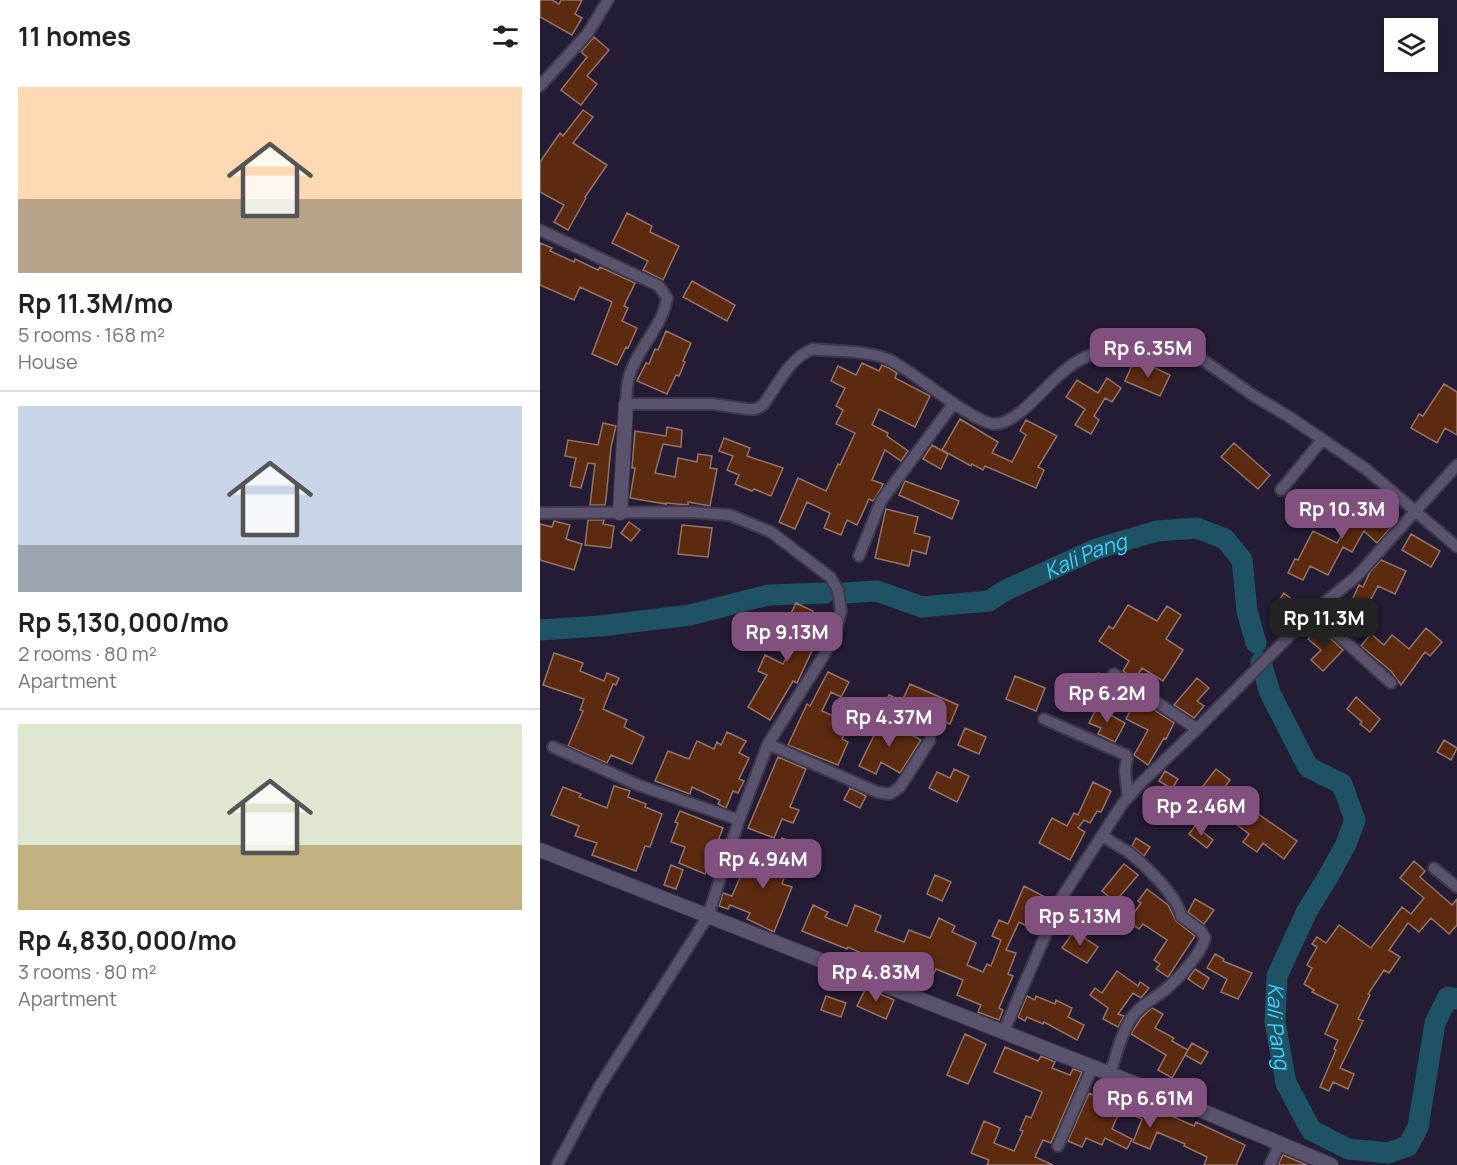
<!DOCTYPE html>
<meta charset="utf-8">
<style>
body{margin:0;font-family:Manrope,sans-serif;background:#f2f2f2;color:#222;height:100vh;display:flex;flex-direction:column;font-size:22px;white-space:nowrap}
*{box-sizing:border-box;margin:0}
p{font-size:20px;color:#767676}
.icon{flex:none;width:33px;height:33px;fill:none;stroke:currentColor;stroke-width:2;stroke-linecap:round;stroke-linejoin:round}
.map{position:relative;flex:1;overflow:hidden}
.sheet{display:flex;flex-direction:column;background:#fff;width:540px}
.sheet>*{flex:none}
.tools{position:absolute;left:844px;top:18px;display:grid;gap:12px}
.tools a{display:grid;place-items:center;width:54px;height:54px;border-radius:0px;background:#fff;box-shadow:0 3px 9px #0003;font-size:30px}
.price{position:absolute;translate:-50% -51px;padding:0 14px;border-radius:12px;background:#81507e;color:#fff;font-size:20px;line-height:39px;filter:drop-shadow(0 2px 3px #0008)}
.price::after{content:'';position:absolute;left:50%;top:36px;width:18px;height:14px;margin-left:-9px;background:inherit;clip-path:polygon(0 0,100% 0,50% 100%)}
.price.selected{background:#222;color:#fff}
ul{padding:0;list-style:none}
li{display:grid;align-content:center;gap:12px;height:318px;padding:0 18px}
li+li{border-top:2px solid #e0e0e0}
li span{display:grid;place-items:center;height:186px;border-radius:0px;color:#555}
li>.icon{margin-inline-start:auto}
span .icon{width:108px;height:108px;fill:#fffc;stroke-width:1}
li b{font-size:26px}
h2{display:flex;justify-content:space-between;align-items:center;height:72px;padding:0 18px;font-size:26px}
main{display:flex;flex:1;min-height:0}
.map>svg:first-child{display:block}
</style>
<main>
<section class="sheet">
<h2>11 homes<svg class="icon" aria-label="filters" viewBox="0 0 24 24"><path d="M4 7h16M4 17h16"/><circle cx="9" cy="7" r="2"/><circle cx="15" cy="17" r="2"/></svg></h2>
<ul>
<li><span style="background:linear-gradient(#ffd9b3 60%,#b9a48a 0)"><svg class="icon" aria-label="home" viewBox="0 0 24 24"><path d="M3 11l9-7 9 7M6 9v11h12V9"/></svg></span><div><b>Rp 11.3M/mo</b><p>5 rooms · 168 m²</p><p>House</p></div></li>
<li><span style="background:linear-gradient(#c9d6e8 75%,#9aa5b1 0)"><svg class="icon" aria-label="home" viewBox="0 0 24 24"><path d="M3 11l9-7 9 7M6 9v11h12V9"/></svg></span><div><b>Rp 5,130,000/mo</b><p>2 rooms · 80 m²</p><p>Apartment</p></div></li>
<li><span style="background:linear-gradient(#dfe7d0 65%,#c2b280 0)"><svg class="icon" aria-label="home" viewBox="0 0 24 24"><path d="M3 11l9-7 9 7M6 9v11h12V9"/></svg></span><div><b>Rp 4,830,000/mo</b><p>3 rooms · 80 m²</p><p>Apartment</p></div></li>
</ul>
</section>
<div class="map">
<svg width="917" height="1165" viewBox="0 0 917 1165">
<rect width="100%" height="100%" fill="#231c34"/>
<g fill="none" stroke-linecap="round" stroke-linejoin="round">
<g stroke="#1d5364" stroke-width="21">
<path id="s1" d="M303 593 337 591 382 607 449 601 464 591 556 549 617 531 657 528 685 539 702 560 707 611 716 643"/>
<path d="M0 630 60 626 150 615 228 595 285 593"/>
<path id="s2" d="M721 662 730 693 768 767 802 784 815 820 806 844 788 877 767 911 737 976 735 1022 746 1083 771 1130 808 1149 848 1153 868 1146 878 1127 895 1023 908 997 917 999"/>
</g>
</g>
<path fill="#5c2a0e" stroke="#947567" stroke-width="1.5" d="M0 0H12L19 4 21 0H42L35 14 42 18 32 35 0 17Z
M54 37 69 50 47 76 57 84 41 105 21 90 47 57 41 52Z
M43 110 53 117 33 143 67 165 45 197 46 198 28 230 14 222 24 205 0 192V162L20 133 23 136Z
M87 213 112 226 110 232 139 246 123 280 103 270 108 261 72 243Z
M0 243 12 248 10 251 34 262 35 259 58 270 60 267 95 283 84 306 88 308 82 321 97 328 88 348 86 347 77 365 52 354 72 302 40 287 34 300 0 285Z
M152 281 195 305 187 321 143 297Z
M126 331 151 343 143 361 145 362 139 376 136 375 127 394 97 381 106 363 109 364 115 349 118 350Z
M322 363 339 371 342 365 349 368 357 373 355 378 390 396 375 427 339 409 332 425 348 433 347 436 368 451 361 461 345 450 332 480 343 484 341 489 333 501 329 499 317 525 307 520 301 535 284 528 290 513 267 502 255 529 239 522 258 478 286 491 298 464 300 465 315 433 296 424 303 410 296 406 305 388 291 381 298 366 316 375Z
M593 363 607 370 609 365 630 375 620 396 585 381Z
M567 378 581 388 572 402 565 398 554 416 559 420 551 434 535 425 545 409 526 397 537 380 558 393Z
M904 384 917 392V435L905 428 897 443 871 428 879 414 883 416Z
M420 419 458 442 452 453 472 462 486 435 480 431 486 420 517 436 498 467 504 470 496 488 445 466 443 470 432 464 431 466 402 450Z
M63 423 76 426 71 447 66 499 65 505H50L55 464 48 463 41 488 30 486 36 458 25 456 28 440 58 445Z
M127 427 142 430 141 447 123 444 115 473 135 477 138 458 157 462 158 454 172 456 170 468 177 469 170 506 148 502V505L126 503V504L90 498 95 468H92L95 431 126 436Z
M184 438 210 448 207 456 243 468 231 496 214 489 212 491 195 484 199 475 187 470 193 456 179 451Z
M694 443 730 475 718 489 681 457Z
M392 445 408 454 401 469 383 459Z
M365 481 419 501 412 519 359 495Z
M823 498 843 514 845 512 856 522 837 543 824 531 812 552 803 547 788 575 770 566 763 580 748 573 755 559 758 560 773 531 797 543 812 517 810 515Z
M346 509 378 517 374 533 390 537 386 554 372 550 369 566 335 558Z
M48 520H64L63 524 74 526 71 548 45 545Z
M14 521 30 525 26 539 42 544 34 570 0 560V524L12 527Z
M89 522 100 530 91 541 81 533Z
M142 525 172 528 168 557 138 554Z
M871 534 900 551 891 567 862 550Z
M841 560 866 571 855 594 838 586 811 637 788 615 796 603 808 609 819 585 823 587 830 572Z
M744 593 759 605 751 614 737 603Z
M256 603 273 611 269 620 283 627 257 683 253 681 230 720 208 707 227 675 218 671 225 655 243 664 257 637 243 630Z
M588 605 617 621 627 606 641 615 626 639 643 650 623 681 602 668 595 679 583 671 589 661 559 641 569 626 573 629Z
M777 626 803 650 783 671 771 660 781 650 768 639Z
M886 628 902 642 890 656 885 652 861 685 851 671 821 646 831 634 844 645 852 635 869 649Z
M14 653 43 663 40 671 64 681 67 673 79 678 76 685 73 684 63 709 87 720 84 727 104 737 92 764 71 755 67 763 28 746 43 711 40 710 44 699 3 685Z
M288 672 309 682 301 697 291 692 282 711 309 723 302 739 308 742 298 765 248 745 267 704 270 706Z
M559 673 634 723 626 739 624 738 608 765 594 755 608 730 586 719 593 705 571 692 565 703 548 694Z
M475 676 505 688 496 711 466 699Z
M657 678 669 688 657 701 664 706 654 718 634 705Z
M370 684 418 705 410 724 405 722 401 731 344 705 349 695 362 701Z
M816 697 840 719 830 732 820 724 822 722 807 709Z
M558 706 568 711 567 713 585 723 575 742 558 734 561 728 549 723Z
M342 719 381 740 360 773 341 762 336 774 319 766Z
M425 728 446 737 439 754 418 745Z
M187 732 206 741 199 753 209 758 199 779 204 781 198 793 193 791 186 808 178 804 180 800 152 787 150 794 115 781 128 751 149 759 157 741 174 749 177 742 181 745Z
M904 740 917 748 911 760 897 752Z
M238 757 266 769 250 807 259 810 253 823 242 819 234 838 208 828Z
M414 769 429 776 417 802 389 788 397 772 410 778Z
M676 769 690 780 681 792 702 807 704 804 757 841 744 859 723 843 717 852 703 842 709 834 692 821 693 819 657 794Z
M625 771 638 779 632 789 619 781Z
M553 782 571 791 561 812 557 811 550 823 544 820 538 828 545 832 530 860 499 843 512 818 527 826 534 813 538 815Z
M74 786 90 791 88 797 106 804 105 807 122 814 110 847 105 846 96 871 52 855 57 843 35 836 39 826 11 815 23 787 41 794 39 797 67 808Z
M310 788 326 796 320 808 304 800Z
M140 811 183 828 165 874 139 863 145 847 131 842 138 823 135 822Z
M655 826 673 840 667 848 649 834Z
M242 838 256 844 243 872 246 873 242 884 252 887 234 932 207 919 210 913 190 905 188 909 179 906 183 893 192 896 205 866 226 875Z
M596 838 610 847 604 856 592 846Z
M874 861 885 871 880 877 912 905 917 899V925L909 934 891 918 879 932 868 923 849 950 860 957 849 973 844 970 828 994 830 995 818 1019 823 1021 800 1068 814 1074 808 1089 793 1082 789 1091 780 1087 796 1050 794 1049 798 1040 785 1034 798 1005 772 992 774 990 764 984 772 968 767 965 777 947 772 944 777 937 786 943 799 925 831 948 862 907 871 914 884 898 860 878Z
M584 864 598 875 575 902 562 891Z
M131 865 143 870 136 889 124 885Z
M395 875 411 882 402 901 387 894Z
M484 886 505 897 491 928 479 922 466 950 476 953 468 974 473 976 459 1008 463 1010 459 1020 438 1012 441 1005 417 995 423 980 396 969 390 981 363 969 362 972 308 947 307 949 262 931 273 905 288 912 285 917 307 926 315 905 341 916 335 931 364 942 369 930 390 938 399 918 415 926 412 932 436 943 427 965 443 972 447 964 451 966 461 940 452 936 459 920 468 924Z
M607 889 628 905 636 921 655 936 628 977 616 969 620 964 614 960 627 940 603 924 599 929 588 921 601 903 598 901Z
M655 899 674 910 664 924 648 912Z
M534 931 558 947 547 963 522 948Z
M675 954 684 959 683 961 712 973 698 999 681 992 687 979 667 968Z
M655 969 669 978 663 989 648 979Z
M577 971 598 986 600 982 609 988 601 998 593 993 578 1014 584 1016 578 1027 563 1019 568 1008 550 995 555 988 562 993Z
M326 988 354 1000 346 1019 317 1006Z
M286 996 306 1003 301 1017 281 1010Z
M487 996 495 1000 496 996 515 1004 516 1000 532 1008 528 1017 544 1025 537 1040 504 1022 503 1024 487 1017 485 1021 478 1017Z
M612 1008 623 1014 615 1028 634 1038 632 1041 648 1050 632 1078 618 1070 626 1055 591 1034 601 1018Z
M425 1034 446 1044 428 1084 407 1075Z
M652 1043 668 1052 661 1064 645 1055Z
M465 1047 498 1061 501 1056 515 1062 512 1068 530 1075 533 1069 542 1072 511 1143 503 1140 495 1157 513 1165H447L449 1160 431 1153 444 1121 460 1128 454 1143 474 1151 483 1131 480 1130 486 1116 491 1118 502 1092 454 1072Z
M572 1088 603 1100 601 1105 626 1116 627 1114 654 1126 656 1122 705 1145 696 1165H664L667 1157 644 1146 645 1144 617 1132 610 1149 593 1142 602 1119 580 1110 572 1129 592 1139 587 1149 565 1138 562 1145 546 1138 542 1147 528 1141 549 1093 567 1101Z
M743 1155 767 1165H738Z"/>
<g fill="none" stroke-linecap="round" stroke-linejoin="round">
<defs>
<path id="minor" d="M0 86 48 33 68 0
M0 230 119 286 127 298C123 325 100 346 91 371 86 382 87 393 86 404H172L207 409H216L223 405C237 386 250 357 273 349 298 352 327 350 350 360 373 371 435 425 456 424 479 422 506 385 524 371 533 363 544 357 556 353 573 346 630 354 652 355L663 360 714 396 748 416 826 469 917 547
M741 490 782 440
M0 513 151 512 190 515 231 532 290 577 298 590 301 611 296 631 284 655 228 744 199 820 168 916 59 1087 17 1165
M319 556 341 501 414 403
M773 612 851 683
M574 674 657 729
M504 719 586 755 587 759 585 771 588 798
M228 744 337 792 350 794 360 787 390 740
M13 747 98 785 199 820
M563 835C571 843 582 847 591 854 607 867 638 897 641 916L661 931 665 938C661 954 637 980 625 990 614 999 600 1005 592 1017 581 1033 576 1056 570 1074
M894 868 917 887
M463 1033 522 897 583 803 603 781 657 729 773 612 817 576 917 465
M518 1146 552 1068
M730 1165 740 1143"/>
<path id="tertiary" d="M80 513 86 404
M0 850 629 1097 791 1165"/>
</defs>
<use href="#minor" stroke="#3e384c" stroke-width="14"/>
<use href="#tertiary" stroke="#3e384c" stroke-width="16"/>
<use href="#minor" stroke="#5a536e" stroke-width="10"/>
<use href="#tertiary" stroke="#5a536e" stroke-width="14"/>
</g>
<g text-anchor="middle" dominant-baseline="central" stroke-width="5" stroke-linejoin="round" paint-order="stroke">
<g font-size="21" font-style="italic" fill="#40d4fd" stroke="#1a1329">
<text stroke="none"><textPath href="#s1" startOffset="256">Kali Pang</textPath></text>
<text stroke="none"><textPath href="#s2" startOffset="417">Kali Pang</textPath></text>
</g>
</g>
</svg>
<div class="tools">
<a><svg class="icon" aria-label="layers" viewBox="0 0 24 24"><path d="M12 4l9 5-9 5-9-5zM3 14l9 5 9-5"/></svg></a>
</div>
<b class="price" style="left:608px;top:379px">Rp 6.35M</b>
<b class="price" style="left:802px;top:540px">Rp 10.3M</b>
<b class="price selected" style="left:784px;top:649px">Rp 11.3M</b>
<b class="price" style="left:247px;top:663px">Rp 9.13M</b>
<b class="price" style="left:567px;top:724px">Rp 6.2M</b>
<b class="price" style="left:349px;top:748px">Rp 4.37M</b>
<b class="price" style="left:661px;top:837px">Rp 2.46M</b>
<b class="price" style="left:223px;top:890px">Rp 4.94M</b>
<b class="price" style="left:540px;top:947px">Rp 5.13M</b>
<b class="price" style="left:336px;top:1003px">Rp 4.83M</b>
<b class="price" style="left:610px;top:1129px">Rp 6.61M</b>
</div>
</main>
